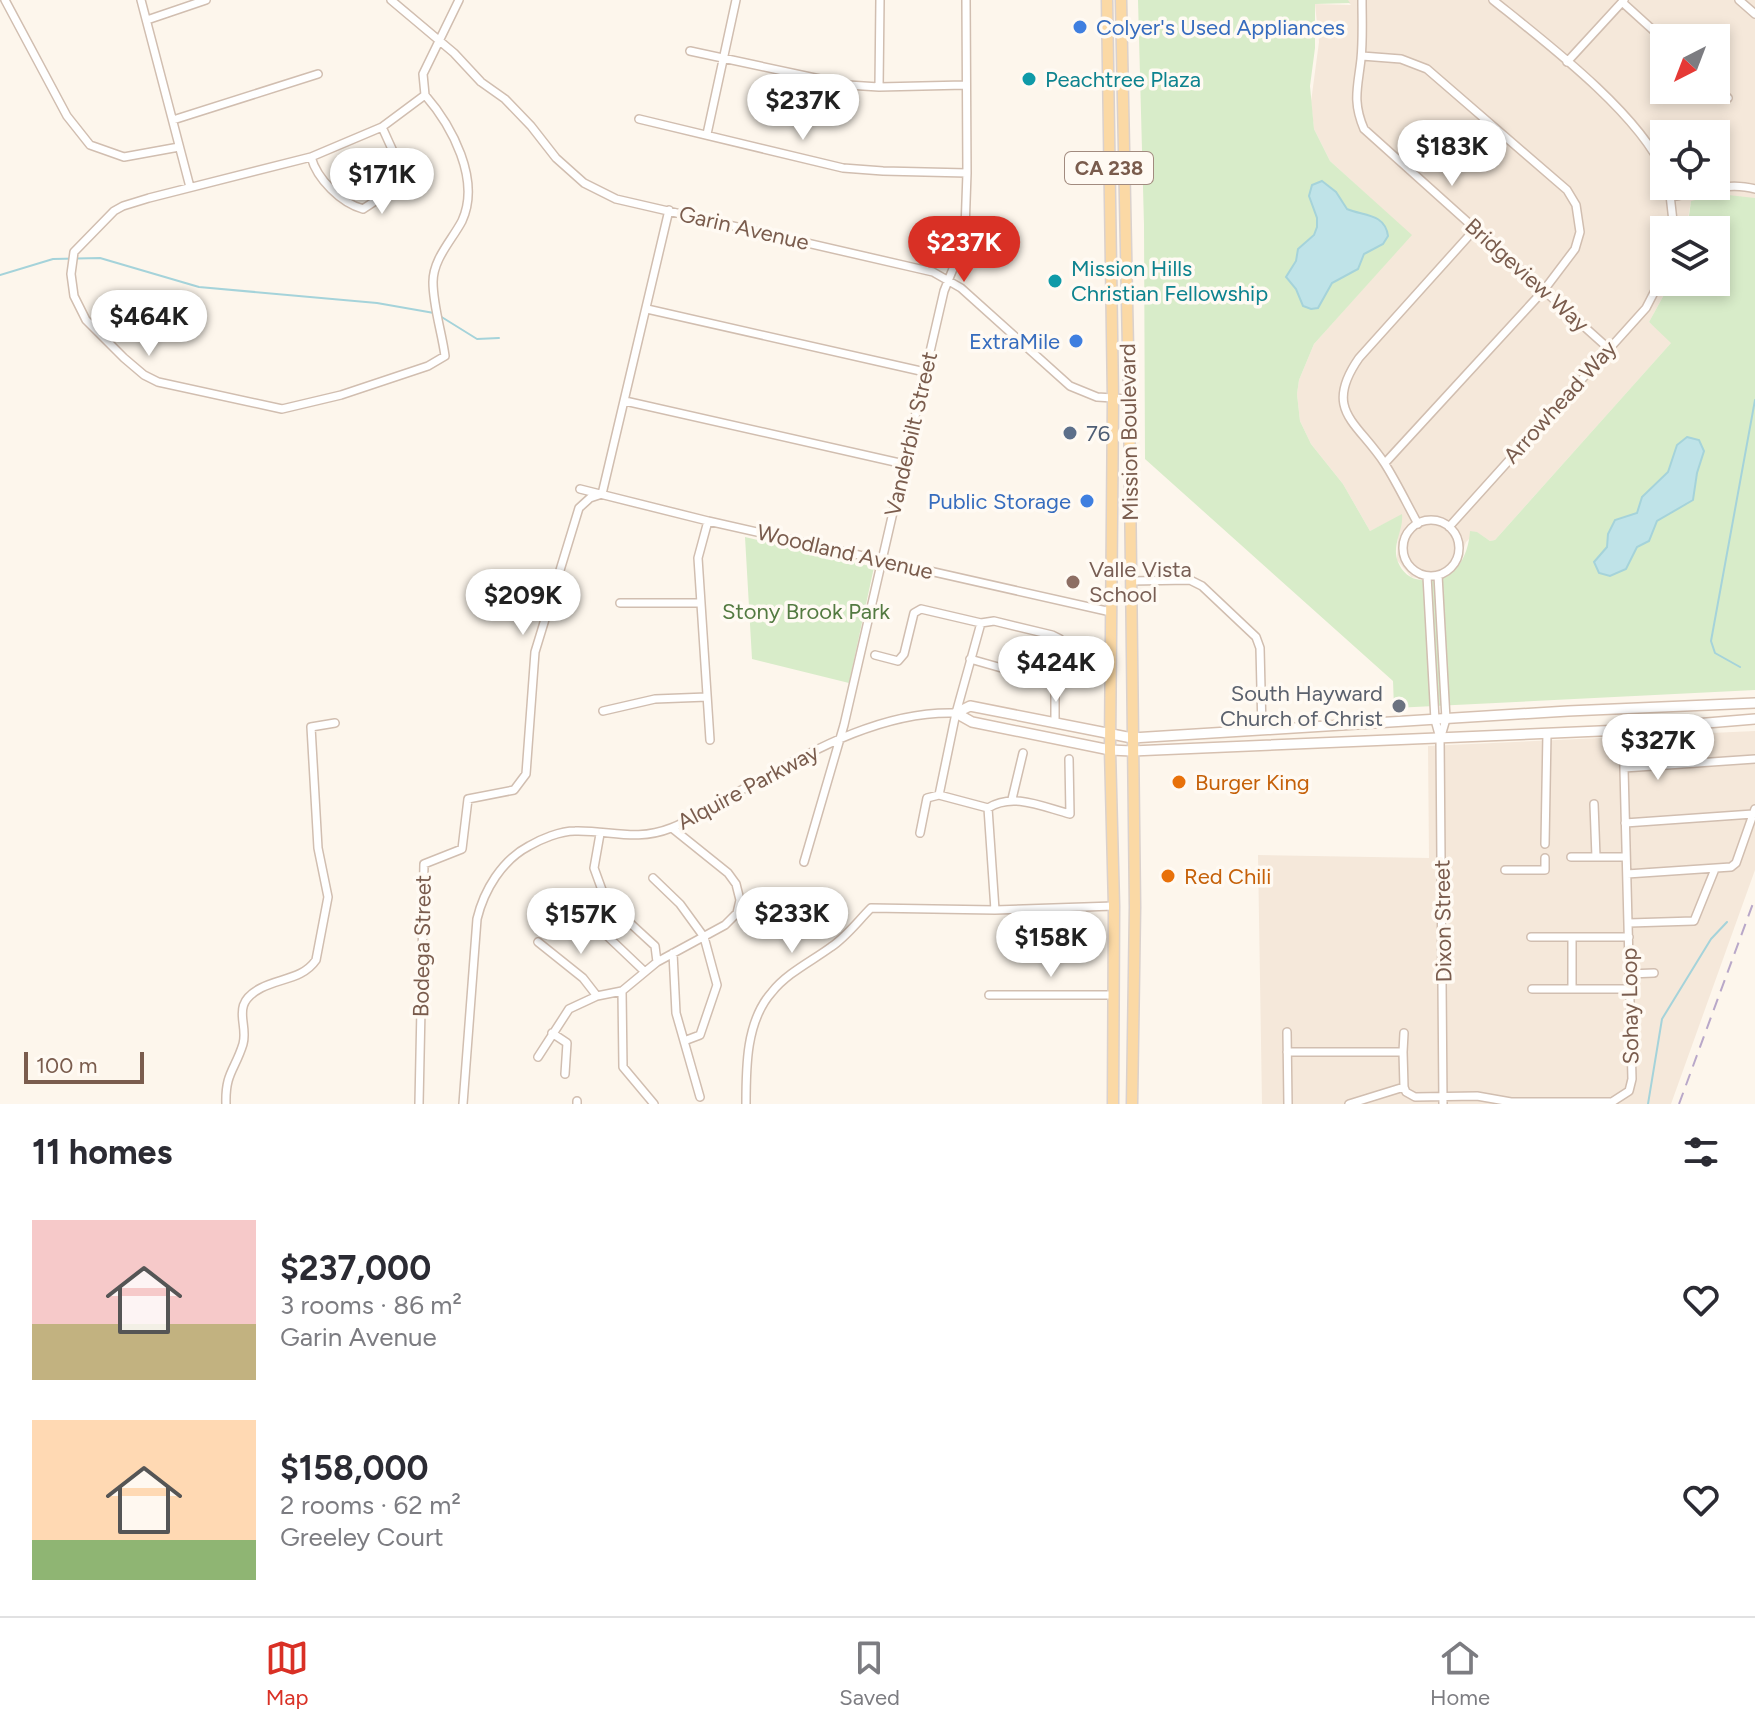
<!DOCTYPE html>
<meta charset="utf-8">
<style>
body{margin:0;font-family:Figtree,sans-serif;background:#f7f7f7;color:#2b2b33;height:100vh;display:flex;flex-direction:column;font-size:30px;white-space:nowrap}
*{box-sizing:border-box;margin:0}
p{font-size:26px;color:#7c7c81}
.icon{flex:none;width:44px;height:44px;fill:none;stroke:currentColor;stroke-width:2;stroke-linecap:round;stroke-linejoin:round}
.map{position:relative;height:1104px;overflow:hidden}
.panel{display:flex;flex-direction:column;background:#fff;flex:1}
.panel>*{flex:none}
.needle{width:52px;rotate:222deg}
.buttons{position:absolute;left:1650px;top:24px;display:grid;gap:16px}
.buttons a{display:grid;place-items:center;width:80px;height:80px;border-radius:0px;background:#fff;box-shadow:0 4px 12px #0003;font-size:40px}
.scale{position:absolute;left:24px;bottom:20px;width:120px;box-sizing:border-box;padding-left:8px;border:4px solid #7a5c4d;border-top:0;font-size:22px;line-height:28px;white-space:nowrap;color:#7a5c4d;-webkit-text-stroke:6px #fffaf3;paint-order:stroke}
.price{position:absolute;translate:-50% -68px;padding:0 18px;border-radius:28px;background:#fff;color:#222;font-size:26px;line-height:52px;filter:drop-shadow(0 2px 4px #0008)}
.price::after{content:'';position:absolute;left:50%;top:48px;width:24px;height:18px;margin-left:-12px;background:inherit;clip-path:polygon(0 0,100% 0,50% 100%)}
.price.current{background:#d93025;color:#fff}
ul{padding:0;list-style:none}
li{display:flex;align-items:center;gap:24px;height:200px;padding:0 32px}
li span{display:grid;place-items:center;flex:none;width:224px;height:160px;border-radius:0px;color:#555}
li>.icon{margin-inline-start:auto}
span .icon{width:96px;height:96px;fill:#fffc;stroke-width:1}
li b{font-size:34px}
h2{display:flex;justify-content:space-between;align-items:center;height:96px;padding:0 32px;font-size:34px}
.tabs{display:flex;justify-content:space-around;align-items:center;height:112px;border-top:2px solid #e1e1e2;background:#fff;font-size:22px;color:#7c7c81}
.tabs a{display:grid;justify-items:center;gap:4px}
.tabs .current{color:#d93025}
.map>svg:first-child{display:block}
</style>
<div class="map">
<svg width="1755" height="1104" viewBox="0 0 1755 1104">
<rect width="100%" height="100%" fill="#fdf6ec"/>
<path fill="#f5e8da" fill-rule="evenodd" d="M1346 0H1755V198L1691 201 1686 230H1664V282H1671L1649 322 1672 342 1495 540 1490 541 1476 532 1466 542 1456 570 1436 582 1411 577 1397 560 1398 535 1402 515 1370 531 1343 484 1311 444 1300 421 1297 394 1299 380 1314 344 1411 235 1330 161 1314 129 1311 102 1319 42 1315 4 1351 5ZM1664 38H1716V90H1664ZM1664 134H1716V186H1664Z
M1755 731V870L1671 1104H1262L1258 855 1429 858 1428 746Z"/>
<path fill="#d8ecc9" d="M1138 0H1348L1350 3 1315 4V48L1310 86 1314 129 1330 161 1412 235 1314 344 1299 380 1297 394 1300 421 1311 444 1343 484 1370 531 1402 514C1404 530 1391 545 1398 562 1402 572 1410 579 1421 580 1452 585 1468 560 1470 531L1477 532 1490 541 1495 540 1671 343 1649 322 1671 282H1716V230H1687L1691 201 1719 194 1755 198V690L1394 708 1393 681 1145 459 1144 225Z
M745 537 874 567 849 683 752 659Z"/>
<path fill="#bfe3e8" stroke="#a5d3da" stroke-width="2" d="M1322 181 1336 192 1347 209C1363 216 1385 213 1388 236L1383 244 1364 254 1358 269 1332 283 1318 308 1311 309 1303 306 1296 289 1286 277 1296 261 1298 249 1314 235 1317 227V218L1309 196 1312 185Z
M1687 437 1699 440 1704 451 1697 473 1693 500 1657 521 1649 541 1637 547 1626 569 1610 576 1599 573 1594 562 1607 547 1608 534 1615 520 1637 513 1642 497 1668 472 1677 445Z"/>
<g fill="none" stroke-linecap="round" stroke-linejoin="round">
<path stroke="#a5d3da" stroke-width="2" d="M0 275 53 259 100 258 199 287 377 303 434 313
M440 316 477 339 499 338
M1740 667 1715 653 1711 641 1755 400
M1648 1104 1662 1019 1711 939 1727 922"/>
<defs>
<path id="minor" d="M5 0 67 116 90 145 124 157 179 147
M141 0 190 187
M391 0 454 53 481 82 505 99 531 126 556 158 584 183 616 199 933 272 961 288 1070 386 1097 397 1129 399
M1362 0C1362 19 1363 39 1361 59 1358 87 1352 101 1364 129L1608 348
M1493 0C1544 41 1639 113 1664 172
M1739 0 1755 14
M1622 2 1664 40
M147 20 206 0
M690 51 848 85 879 87 965 85
M1362 56 1401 59 1427 69 1567 190 1576 205 1580 232 1575 249 1544 290 1385 463
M1567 62 1624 0
M879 87 880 0
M1716 87 1728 98
M425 95C452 126 481 180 462 221 452 240 433 259 433 282 433 306 442 333 445 356L428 366 341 395 282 409 158 382 144 375 124 358 86 320 74 296 71 274 74 252 114 211 123 206 149 198 311 157 382 127 425 95 423 74 459 0
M639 119 843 168 883 171 967 173
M173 120 318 74
M707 134 736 0
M311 157C317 179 341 203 363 209L398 186 401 169 382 127
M1669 186 1674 230
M1671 197C1698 192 1729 181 1755 189
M647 309 925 372
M625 401 904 464
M580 489 708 521 1111 612
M1403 548a28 28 0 1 1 56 0a28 28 0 1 1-56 0Z
M708 521 698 558 710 740
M1418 524C1407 504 1397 483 1385 464 1358 422 1322 411 1359 358L1475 229
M1449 527 1646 308 1664 273
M1438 575 1446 719 1441 736
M1427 576 1435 720 1440 738 1443 1104
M1131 581 1190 580 1202 586 1256 637 1260 648 1262 730
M620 603H700
M875 655 898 661 904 654 914 613 921 609 981 623 994 621 1052 635 1060 639 1061 646 1055 684V721
M970 659 1019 673
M603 711 655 699 707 697
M1624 768 1755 759
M939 795 988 808
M1012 799 1023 753
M1594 804 1596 857
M988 808C1013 792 1043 807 1070 814L1069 759
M988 808 995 910
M1625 823 1753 814
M920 833 927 798 939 795 956 713 981 623
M600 834 594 868 606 901 655 946 657 962
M1545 844 1547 733
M1571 857H1626
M804 862 844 725 944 291 959 254 965 230 967 173 966 0
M1505 870H1545V858
M1627 874 1731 867 1736 863 1755 809
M653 878 680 904 704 937 717 985 700 1035 684 1041
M582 912 644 971
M1629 923 1694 921 1715 869
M1531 937H1629
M1572 937V989
M538 942 583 978 597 996
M673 953 676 1013 700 1097
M1629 974 1654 973
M1532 989H1629
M622 991 623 1067 654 1104
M989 995H1113
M1287 1032 1288 1104
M552 1033 567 1043 565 1074
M1287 1052H1403L1404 1087
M1403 1052 1404 1033
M538 1057 569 1009 597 996 622 991 657 962 725 925 737 913 740 900 736 884 728 873 672 828
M1404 1087 1406 1092 1415 1097 1477 1096 1511 1102H1612L1629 1091 1632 1079 1623 730
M577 1101V1104
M226 1104C225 1073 235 1070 243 1044 249 1023 229 1005 261 988 280 978 303 979 316 960L328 897 318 848 311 727 335 723
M419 1104 424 864 462 849 468 799 514 790 526 774 535 652 579 508 590 498 602 494 669 210
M463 1104 477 919C484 890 502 860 529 846 541 839 560 831 575 831 610 830 636 842 671 828 690 821 707 808 725 799 796 761 873 710 956 713
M746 1104C746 1067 746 1021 772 992 787 973 812 961 831 947 846 937 858 921 871 908L995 910 1114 906
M1349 1104 1404 1087"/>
<path id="secondary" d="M956 713 970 706 1132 738 1568 711 1755 703
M956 713 972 722 1110 750 1132 751 1623 730 1755 719"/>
<path id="primary" d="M1107 0 1113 399 1110 750 1114 906 1113 1104
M1121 0 1129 399 1135 907 1132 1104"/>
</defs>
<use href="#minor" stroke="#d1beb0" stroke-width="10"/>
<use href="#secondary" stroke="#d6c0b0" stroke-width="12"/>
<use href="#primary" stroke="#dad1cd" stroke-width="13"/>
<use href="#minor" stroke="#fff" stroke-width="7"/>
<use href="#secondary" stroke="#fff" stroke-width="9"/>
<use href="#primary" stroke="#fbd9a5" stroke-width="10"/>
<path stroke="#b9a8c9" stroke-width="2" stroke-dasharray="12 8" stroke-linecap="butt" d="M1679 1104 1755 898"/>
</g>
<g fill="#3f7fe0" stroke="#fffaf3" stroke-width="3">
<circle cx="1080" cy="27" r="8"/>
<circle cx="1076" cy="341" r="8"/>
<circle cx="1087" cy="501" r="8"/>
</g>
<g fill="#0f9aa8" stroke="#fffaf3" stroke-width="3">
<circle cx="1029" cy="79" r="8"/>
<circle cx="1055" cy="281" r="8"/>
</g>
<circle fill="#5c6f8a" stroke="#fffaf3" stroke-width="3" cx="1070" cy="433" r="8"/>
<circle fill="#8d6e63" stroke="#fffaf3" stroke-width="3" cx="1073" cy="582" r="8"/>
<circle fill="#6b7280" stroke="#fffaf3" stroke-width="3" cx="1399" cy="706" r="8"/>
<g fill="#e8710a" stroke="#fffaf3" stroke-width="3">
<circle cx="1179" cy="782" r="8"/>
<circle cx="1168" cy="876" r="8"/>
</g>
<g text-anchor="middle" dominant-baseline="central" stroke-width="7" stroke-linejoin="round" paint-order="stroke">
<rect fill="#fffaf3" stroke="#a28b7f" stroke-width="2" x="1065" y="152" width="88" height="32" rx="6"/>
<g font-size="20" font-weight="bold" fill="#7a5c4d">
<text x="1109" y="168">CA 238</text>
</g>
<g font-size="22" fill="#366cbe" stroke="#fffaf3" text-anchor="end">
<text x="1096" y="27" text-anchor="start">Colyer's Used Appliances</text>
<text x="1060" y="341">ExtraMile</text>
<text x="1071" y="501">Public Storage</text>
</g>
<g font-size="22" fill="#0d838f" stroke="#fffaf3" text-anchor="start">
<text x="1045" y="79">Peachtree Plaza</text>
<text x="1071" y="268">Mission Hills<tspan x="1071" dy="25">Christian Fellowship</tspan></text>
</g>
<g font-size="22" fill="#7a5c4d" stroke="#fffaf3">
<text transform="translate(744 228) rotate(13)">Garin Avenue</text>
<text transform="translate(1527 275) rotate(42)">Bridgeview Way</text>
<text transform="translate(1560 402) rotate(-48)">Arrowhead Way</text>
<text transform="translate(1129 432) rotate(-91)">Mission Boulevard</text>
<text transform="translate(911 434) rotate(-77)">Vanderbilt Street</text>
<text transform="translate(845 552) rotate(13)">Woodland Avenue</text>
<text transform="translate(748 787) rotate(-28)">Alquire Parkway</text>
<text transform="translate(1443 921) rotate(-91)">Dixon Street</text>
<text transform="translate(422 946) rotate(-89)">Bodega Street</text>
<text transform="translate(1630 1006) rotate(-91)">Sohay Loop</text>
</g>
<g font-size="22" fill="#4e5e75" stroke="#fffaf3" text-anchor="start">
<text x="1086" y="433">76</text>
</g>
<g font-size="22" fill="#785e54" stroke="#fffaf3" text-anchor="start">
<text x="1089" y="569">Valle Vista<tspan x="1089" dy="25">School</tspan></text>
</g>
<g font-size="22" fill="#537a41" stroke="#fffaf3">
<text x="806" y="611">Stony Brook Park</text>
</g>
<g font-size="22" fill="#5b616d" stroke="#fffaf3" text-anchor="end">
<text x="1383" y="693">South Hayward<tspan x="1383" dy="25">Church of Christ</tspan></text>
</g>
<g font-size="22" fill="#c56008" stroke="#fffaf3" text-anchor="start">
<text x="1195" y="782">Burger King</text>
<text x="1184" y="876">Red Chili</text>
</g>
</g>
</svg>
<div class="buttons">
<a><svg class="needle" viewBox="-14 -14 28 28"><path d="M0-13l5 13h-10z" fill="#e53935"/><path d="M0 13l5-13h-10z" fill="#7c7c81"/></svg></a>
<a><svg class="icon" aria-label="locate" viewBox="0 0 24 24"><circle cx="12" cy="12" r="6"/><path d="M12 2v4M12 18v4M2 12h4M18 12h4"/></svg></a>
<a><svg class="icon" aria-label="layers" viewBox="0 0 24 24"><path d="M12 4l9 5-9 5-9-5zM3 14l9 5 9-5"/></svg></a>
</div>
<div class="scale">100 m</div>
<b class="price" style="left:803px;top:142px">$237K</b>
<b class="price" style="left:1452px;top:188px">$183K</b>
<b class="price" style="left:382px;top:216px">$171K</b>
<b class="price current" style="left:964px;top:284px">$237K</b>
<b class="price" style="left:149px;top:358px">$464K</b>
<b class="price" style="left:523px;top:637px">$209K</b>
<b class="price" style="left:1056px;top:704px">$424K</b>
<b class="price" style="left:1658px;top:782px">$327K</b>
<b class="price" style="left:792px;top:955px">$233K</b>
<b class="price" style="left:581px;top:956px">$157K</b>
<b class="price" style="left:1051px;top:979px">$158K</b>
</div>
<section class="panel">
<h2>11 homes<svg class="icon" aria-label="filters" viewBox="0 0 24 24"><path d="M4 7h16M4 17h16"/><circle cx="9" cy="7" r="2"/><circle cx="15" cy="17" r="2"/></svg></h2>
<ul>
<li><span style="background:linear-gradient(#f6c9c9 65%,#c2b280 0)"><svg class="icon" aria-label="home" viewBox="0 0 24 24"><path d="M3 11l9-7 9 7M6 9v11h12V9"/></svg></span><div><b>$237,000</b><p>3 rooms · 86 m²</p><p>Garin Avenue</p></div><svg class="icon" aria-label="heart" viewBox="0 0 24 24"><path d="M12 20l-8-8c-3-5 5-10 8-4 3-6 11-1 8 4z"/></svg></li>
<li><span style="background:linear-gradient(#ffd9b3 75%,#8fb573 0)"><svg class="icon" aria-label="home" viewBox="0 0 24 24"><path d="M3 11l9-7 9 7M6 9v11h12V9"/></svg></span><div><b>$158,000</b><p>2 rooms · 62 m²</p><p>Greeley Court</p></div><svg class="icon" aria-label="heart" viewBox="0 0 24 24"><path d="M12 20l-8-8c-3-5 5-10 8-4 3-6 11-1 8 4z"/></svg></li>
</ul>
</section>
<nav class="tabs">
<a class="current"><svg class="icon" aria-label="map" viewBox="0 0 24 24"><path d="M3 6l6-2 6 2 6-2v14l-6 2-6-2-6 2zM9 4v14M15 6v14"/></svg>Map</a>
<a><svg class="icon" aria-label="saved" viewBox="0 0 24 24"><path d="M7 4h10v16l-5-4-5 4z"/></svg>Saved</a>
<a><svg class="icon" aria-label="home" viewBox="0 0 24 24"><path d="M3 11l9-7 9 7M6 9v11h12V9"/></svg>Home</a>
</nav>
